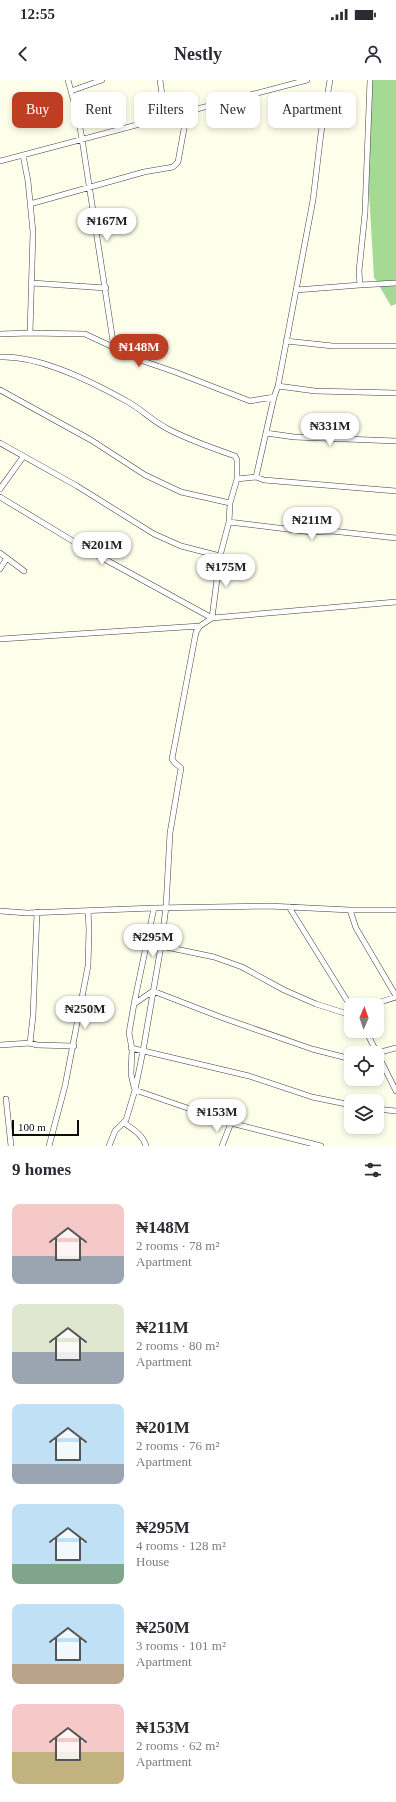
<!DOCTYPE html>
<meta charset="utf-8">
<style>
body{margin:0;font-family:"Times New Roman",serif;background:#f2f2f3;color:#2b2b33;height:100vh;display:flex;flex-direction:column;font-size:15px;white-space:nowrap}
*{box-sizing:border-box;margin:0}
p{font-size:13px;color:#7c7c81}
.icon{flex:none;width:22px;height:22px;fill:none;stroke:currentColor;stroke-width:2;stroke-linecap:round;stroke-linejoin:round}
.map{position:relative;height:1066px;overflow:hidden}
.sheet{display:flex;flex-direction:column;background:#fff;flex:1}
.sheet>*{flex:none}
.top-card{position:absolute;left:12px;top:12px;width:372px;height:36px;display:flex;gap:8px}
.needle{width:26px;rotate:2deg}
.fabs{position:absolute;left:344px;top:918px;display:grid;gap:8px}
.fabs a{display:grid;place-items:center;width:40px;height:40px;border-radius:8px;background:#fff;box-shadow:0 2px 6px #0003;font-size:20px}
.scale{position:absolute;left:12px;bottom:10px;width:67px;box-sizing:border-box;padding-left:4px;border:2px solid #0c0c0c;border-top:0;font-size:11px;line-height:14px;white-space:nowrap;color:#0c0c0c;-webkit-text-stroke:3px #fff;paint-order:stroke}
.price{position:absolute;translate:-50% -34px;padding:0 9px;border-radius:14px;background:#fff;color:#222;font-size:13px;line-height:26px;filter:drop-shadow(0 1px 2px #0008)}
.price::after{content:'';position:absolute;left:50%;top:24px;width:12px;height:9px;margin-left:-6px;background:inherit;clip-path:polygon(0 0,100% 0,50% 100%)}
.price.selected{background:#bd3e23;color:#fff}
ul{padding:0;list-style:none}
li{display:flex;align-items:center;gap:12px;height:100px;padding:0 12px}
li span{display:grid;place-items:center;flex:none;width:112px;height:80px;border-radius:8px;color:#555}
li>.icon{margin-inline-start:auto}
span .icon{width:48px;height:48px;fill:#fffc;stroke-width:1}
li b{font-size:17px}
h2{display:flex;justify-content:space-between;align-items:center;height:48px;padding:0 12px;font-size:17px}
.pill{padding:0 14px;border-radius:8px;background:#fff;box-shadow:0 2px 6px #0003;font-size:14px;line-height:36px}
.pill.selected{background:#bd3e23;color:#fff}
.status{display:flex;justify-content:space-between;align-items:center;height:28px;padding:0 20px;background:#fff;direction:ltr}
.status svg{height:11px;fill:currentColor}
header{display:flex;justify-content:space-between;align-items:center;height:52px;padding:0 12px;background:#fff;font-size:18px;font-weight:600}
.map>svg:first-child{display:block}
</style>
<div class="status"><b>12:55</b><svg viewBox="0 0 49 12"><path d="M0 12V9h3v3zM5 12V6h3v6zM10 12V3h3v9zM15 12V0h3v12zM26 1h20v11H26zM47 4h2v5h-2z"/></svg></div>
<header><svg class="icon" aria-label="back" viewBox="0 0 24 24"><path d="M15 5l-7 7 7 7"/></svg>Nestly<svg class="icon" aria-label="person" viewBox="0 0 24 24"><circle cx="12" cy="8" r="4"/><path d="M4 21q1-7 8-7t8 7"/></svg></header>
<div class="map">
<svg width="396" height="1066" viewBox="0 0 396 1066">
<rect width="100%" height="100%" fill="#feffeb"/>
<path fill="#a4da94" d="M368 0H396V224L391 226 374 197 367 78Z"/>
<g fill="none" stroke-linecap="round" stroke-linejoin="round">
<defs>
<path id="minor" d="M68 0 78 37 82 59 114 268
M160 0 165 37
M370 0 365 133 359 191 360 205 396 203
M71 11 102 0
M23 75 28 101 33 152 30 253
M0 81 307 0
M30 124 144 92 173 87 178 82 187 32
M32 203 106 208
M296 210 360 205
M0 254 30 253 85 254 143 281 175 292 250 321 274 317
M286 261 333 266H396
M0 277C40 275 95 303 130 323 143 331 154 342 168 349 189 360 212 368 235 376L237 380V399
M278 306 315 311 396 313
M0 310 91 360 145 395 181 412 230 423
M266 353 294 357 396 361
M0 363 77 406 154 454 181 466 220 476
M256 397 264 400 396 411
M0 409 23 377
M0 417 86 469 212 538
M229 442 311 452 332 451 396 458
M0 473 24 491
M0 489 7 478
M212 538 220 476 229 442 230 423 237 399 256 397 274 317 278 306 313 120 321 53 330 0
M0 559 200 546
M289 827 351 927
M350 830 356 848 396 916
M0 831 27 833 154 828 269 826 350 830H396
M37 832 33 936 30 963 37 965 74 966
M161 866 214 877 242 887 284 910 316 924 351 935
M134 924 154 828
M371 925 396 917
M366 951 396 1011
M0 965 30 963
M131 968 249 996 312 1017 351 1025
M377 973 396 968
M134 1007 131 994 132 969 129 953 134 924 153 911 223 938 312 969 351 979
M135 1010 143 971 161 866 166 827 170 753 181 688 175 683 172 679 196 552 200 546 212 538 396 522
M6 1019 11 1066
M377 1029 396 1031
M124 1043C133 1049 143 1055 146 1066
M49 1066 65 1006 88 886 89 849 88 831
M109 1066 115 1051 126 1040 135 1010 231 1043 321 1066
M222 1066 231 1043"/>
</defs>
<use href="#minor" stroke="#3f3f3f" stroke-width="6"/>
<use href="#minor" stroke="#fff" stroke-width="5"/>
</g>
</svg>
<div class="fabs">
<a><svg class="needle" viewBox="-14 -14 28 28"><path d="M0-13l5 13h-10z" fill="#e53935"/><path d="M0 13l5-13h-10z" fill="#7c7c81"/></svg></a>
<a><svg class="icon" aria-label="locate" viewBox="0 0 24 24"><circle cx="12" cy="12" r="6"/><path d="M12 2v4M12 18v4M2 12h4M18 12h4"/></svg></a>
<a><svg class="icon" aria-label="layers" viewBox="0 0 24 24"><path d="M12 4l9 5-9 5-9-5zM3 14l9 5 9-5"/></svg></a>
</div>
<div class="scale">100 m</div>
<b class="price" style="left:107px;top:162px">₦167M</b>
<b class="price selected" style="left:139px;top:288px">₦148M</b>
<b class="price" style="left:330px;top:367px">₦331M</b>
<b class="price" style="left:312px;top:461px">₦211M</b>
<b class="price" style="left:102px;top:486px">₦201M</b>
<b class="price" style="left:226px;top:508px">₦175M</b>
<b class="price" style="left:153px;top:878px">₦295M</b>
<b class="price" style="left:85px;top:950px">₦250M</b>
<b class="price" style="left:217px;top:1053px">₦153M</b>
<div class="top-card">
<a class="pill selected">Buy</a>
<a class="pill">Rent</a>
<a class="pill">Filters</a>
<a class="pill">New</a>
<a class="pill">Apartment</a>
</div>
</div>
<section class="sheet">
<h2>9 homes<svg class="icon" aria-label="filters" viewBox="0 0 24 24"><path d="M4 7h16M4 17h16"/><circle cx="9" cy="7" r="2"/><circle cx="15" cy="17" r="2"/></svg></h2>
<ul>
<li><span style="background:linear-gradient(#f6c9c9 65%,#9aa5b1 0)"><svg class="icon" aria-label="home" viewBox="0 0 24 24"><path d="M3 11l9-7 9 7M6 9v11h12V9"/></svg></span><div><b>₦148M</b><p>2 rooms · 78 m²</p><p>Apartment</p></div></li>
<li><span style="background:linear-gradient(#dfe7d0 60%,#9aa5b1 0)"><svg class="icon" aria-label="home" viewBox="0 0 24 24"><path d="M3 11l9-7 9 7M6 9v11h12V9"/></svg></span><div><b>₦211M</b><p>2 rooms · 80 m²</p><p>Apartment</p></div></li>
<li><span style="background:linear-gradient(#bfe0f5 75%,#9aa5b1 0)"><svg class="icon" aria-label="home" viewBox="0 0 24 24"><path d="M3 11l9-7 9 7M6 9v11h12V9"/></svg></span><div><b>₦201M</b><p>2 rooms · 76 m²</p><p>Apartment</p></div></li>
<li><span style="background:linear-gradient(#bfe0f5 75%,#7fa58c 0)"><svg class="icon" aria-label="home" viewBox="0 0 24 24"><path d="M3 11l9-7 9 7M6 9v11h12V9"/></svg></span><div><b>₦295M</b><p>4 rooms · 128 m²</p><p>House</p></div></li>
<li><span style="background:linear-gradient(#bfe0f5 75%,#b9a48a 0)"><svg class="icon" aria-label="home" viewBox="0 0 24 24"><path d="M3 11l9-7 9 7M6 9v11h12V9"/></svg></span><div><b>₦250M</b><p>3 rooms · 101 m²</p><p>Apartment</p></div></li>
<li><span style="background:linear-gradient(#f6c9c9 60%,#c2b280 0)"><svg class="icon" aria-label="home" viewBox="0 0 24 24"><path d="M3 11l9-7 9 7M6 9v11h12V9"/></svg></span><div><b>₦153M</b><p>2 rooms · 62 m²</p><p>Apartment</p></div></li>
</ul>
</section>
